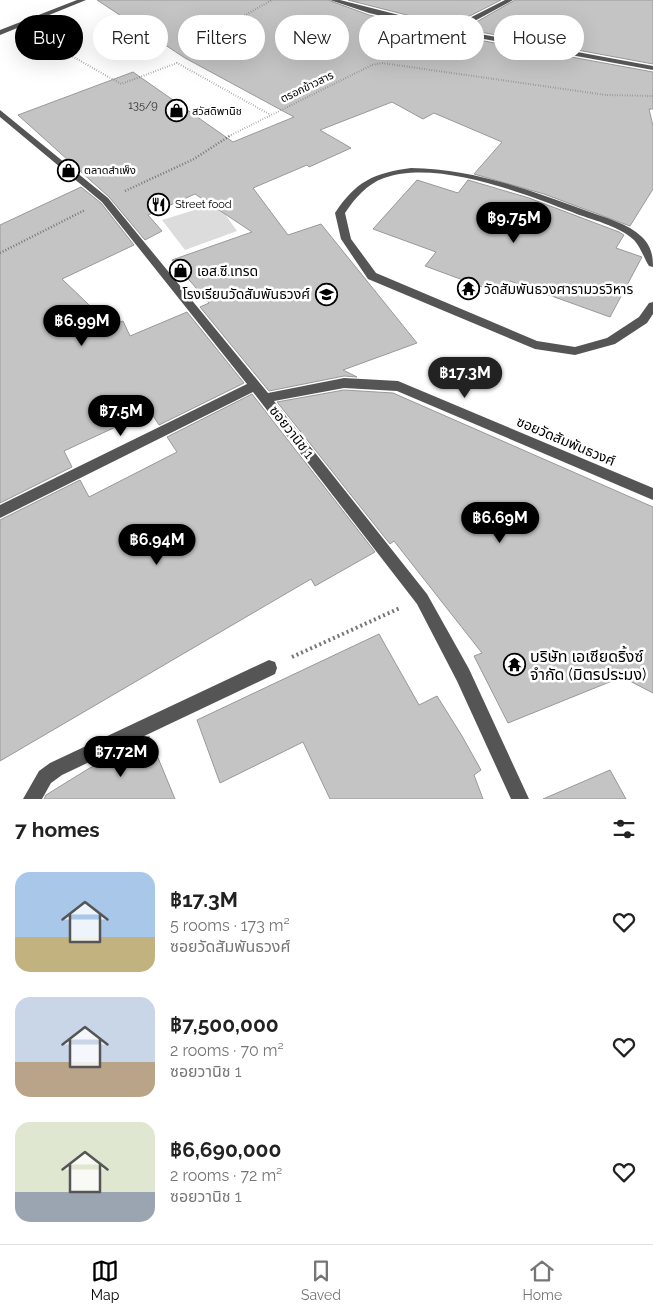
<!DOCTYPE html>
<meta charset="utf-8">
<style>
body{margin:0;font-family:Raleway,"Noto Sans Thai",sans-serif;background:#f2f2f2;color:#222;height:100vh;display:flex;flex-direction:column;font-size:19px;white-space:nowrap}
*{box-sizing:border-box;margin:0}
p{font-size:16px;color:#767676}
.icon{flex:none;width:28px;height:28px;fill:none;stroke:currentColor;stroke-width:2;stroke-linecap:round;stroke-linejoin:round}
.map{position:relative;height:799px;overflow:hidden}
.sheet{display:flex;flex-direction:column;background:#fff;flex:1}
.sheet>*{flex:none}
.top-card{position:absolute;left:15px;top:15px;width:624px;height:45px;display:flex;gap:10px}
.price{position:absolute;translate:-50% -42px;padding:0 11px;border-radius:18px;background:#000;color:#fff;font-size:16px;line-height:32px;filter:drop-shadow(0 1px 2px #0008)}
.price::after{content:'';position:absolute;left:50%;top:30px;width:15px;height:11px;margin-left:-8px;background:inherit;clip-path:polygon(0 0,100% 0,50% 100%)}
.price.current{background:#222;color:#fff}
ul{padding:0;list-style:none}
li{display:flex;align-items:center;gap:15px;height:125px;padding:0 15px}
li span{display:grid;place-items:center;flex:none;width:140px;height:100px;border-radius:15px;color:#555}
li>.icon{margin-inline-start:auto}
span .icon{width:60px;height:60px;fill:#fffc;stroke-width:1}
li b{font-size:21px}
h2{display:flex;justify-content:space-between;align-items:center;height:60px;padding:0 15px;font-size:21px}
.chip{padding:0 18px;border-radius:22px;background:#fff;box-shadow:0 5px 20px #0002;font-size:18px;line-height:45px}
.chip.current{background:#000;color:#fff}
.dock{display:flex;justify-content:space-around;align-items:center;height:70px;border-top:1px solid #e0e0e0;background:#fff;font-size:14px;color:#767676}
.dock a{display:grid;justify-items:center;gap:2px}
.dock .current{color:#000}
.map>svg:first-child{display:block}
</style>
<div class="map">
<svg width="653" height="799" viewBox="0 0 653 799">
<rect width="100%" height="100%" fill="#fff"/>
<path fill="#dcdcdc" d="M217 203 237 231 185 250 162 220Z"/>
<path fill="#c4c4c4" stroke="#999" d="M97 0H328L369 15 451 35 653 72V109H649L653 126V189L630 226 544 194 474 174 502 142 434 113 423 119 392 102 320 130 351 148 309 167 307 165 253 188 288 235 321 224 417 343 343 370 357 377 344 376 269 391 200 307 209 303 172 260 252 232 195 194 148 215 162 231 145 240 109 197 18 115 133 72 233 142 294 117 185 58Z
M348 0H501L450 26Z
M515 0H653V64L464 29Z
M417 180 458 193 468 180 529 198 619 232 624 235 616 248 642 257 610 317 510 281 501 294 425 266 436 252 373 229Z
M81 187 101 203 134 245 62 279 111 326 123 321 130 336 187 312 244 383 159 425 150 411 64 451 72 467 0 503V225Z
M344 390 393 393 653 507V693L622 677 508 723 474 656 482 653 394 541 390 544 277 402Z
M252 394 375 552 315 586 311 579 0 761V520L80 480 89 497 177 452 167 437Z
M379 634 419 705 437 696 462 736 481 770 474 775 483 799H330L303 742 220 783 197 720Z
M149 736 175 799H44L46 795 88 769Z
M610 770 626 799H543Z"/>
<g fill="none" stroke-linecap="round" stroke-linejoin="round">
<path stroke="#777" stroke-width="2" stroke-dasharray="0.5 2" stroke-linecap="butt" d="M229 24 272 0
M40 38 121 84 177 63 269 114
M229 136 372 65 382 63 606 95 653 96"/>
<path stroke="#777" stroke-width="2.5" stroke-dasharray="1 2" stroke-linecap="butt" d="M125 191 194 159 231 135
M0 253 85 210"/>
<path stroke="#777" stroke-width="4" stroke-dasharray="2 3" stroke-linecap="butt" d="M292 657 400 608"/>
<path fill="#555" fill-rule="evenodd" d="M77 0H86L0 35V30Z
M330 0H340L450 28 505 0H513L458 30 653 66V70L451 33 369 13Z
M0 110 108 198 268 393 344 378 398 381 653 488V500L397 391 344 388 274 401 427 594 469 669 529 799H511L457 681 417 604 253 392 0 518V505L247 384 102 202 0 117Z
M411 168C474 169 529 190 587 211 605 218 628 223 642 237 651 246 653 255 653 267L649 266C644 258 641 248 634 240 618 225 591 220 572 212 523 193 436 159 384 178 367 184 355 198 345 213L351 239 376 273 537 341 575 347 607 338 639 317 649 303 653 302V314L647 323 615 344 575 355 535 349 368 279 341 239 335 213C356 181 374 173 411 168Z
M269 660 275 662 277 668 275 674 62 775 51 783 42 799H23L39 771 50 763Z"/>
</g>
<defs>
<symbol id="shop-ring" viewBox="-11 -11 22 22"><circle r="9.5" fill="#fff" stroke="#000" stroke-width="1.5"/><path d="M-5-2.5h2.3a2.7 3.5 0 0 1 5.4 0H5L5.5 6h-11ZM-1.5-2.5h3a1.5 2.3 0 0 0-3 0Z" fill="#000"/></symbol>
<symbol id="restaurant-ring" viewBox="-11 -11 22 22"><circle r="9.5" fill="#fff" stroke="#000" stroke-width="1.5"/><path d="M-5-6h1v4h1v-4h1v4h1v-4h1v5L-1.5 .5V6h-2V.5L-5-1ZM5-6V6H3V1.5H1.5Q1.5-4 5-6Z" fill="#000"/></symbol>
<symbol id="temple-ring" viewBox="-11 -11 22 22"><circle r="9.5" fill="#fff" stroke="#000" stroke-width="1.5"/><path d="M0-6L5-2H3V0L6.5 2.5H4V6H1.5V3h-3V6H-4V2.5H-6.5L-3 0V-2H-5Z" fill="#000"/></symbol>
<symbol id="school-ring" viewBox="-11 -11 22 22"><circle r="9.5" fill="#fff" stroke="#000" stroke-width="1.5"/><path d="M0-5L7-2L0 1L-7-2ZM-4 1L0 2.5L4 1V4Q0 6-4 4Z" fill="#000"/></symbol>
</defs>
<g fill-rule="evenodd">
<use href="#shop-ring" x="164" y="98" width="25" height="25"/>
<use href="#shop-ring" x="56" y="158" width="25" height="25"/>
<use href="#restaurant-ring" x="146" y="192" width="25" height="25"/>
<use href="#shop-ring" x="168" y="258" width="25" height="25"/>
<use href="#temple-ring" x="456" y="276" width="25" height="25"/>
<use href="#school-ring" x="314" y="282" width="25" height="25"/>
<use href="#temple-ring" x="502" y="652" width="25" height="25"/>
</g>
<g text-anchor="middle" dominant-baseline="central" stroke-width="5" stroke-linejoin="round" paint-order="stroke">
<g font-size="11" fill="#000" stroke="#fff">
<text transform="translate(307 87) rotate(-26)">ตรอกข้าวสาร</text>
</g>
<g font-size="11" fill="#313131">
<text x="143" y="105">135/9</text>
</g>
<g font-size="11" fill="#000" stroke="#fff" text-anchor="start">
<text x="192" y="111">สวัสดิพานิช</text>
<text x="84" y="170">ตลาดสำเพ็ง</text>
<text x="175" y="204">Street food</text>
</g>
<g font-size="14" fill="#000" stroke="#fff" text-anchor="start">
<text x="197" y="271">เอส.ซี.เทรด</text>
<text x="484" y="289">วัดสัมพันธวงศารามวรวิหาร</text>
<text x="310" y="294" text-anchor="end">โรงเรียนวัดสัมพันธวงศ์</text>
</g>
<g font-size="14" fill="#000" stroke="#fff">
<text transform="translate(292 432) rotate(52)">ซอยวานิช 1</text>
<text transform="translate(566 441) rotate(23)">ซอยวัดสัมพันธวงศ์</text>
</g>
<g font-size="16" fill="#000" stroke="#fff" text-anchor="start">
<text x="530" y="656">บริษัท เอเซียดริ้งซ์<tspan x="530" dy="18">จำกัด (มิตรประมง)</tspan></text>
</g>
</g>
</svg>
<b class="price" style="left:514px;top:244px">฿9.75M</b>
<b class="price" style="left:82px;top:347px">฿6.99M</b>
<b class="price current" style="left:465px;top:399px">฿17.3M</b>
<b class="price" style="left:121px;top:437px">฿7.5M</b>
<b class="price" style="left:500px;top:544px">฿6.69M</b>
<b class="price" style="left:157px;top:566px">฿6.94M</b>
<b class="price" style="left:121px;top:778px">฿7.72M</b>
<div class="top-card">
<a class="chip current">Buy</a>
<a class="chip">Rent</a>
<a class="chip">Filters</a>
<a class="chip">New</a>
<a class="chip">Apartment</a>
<a class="chip">House</a>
</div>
</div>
<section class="sheet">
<h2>7 homes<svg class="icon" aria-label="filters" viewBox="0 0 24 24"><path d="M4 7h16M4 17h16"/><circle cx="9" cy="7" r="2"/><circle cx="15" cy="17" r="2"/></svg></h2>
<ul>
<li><span style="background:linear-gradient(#a9c7e8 65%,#c2b280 0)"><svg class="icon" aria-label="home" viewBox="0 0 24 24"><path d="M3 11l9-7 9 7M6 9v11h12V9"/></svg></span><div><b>฿17.3M</b><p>5 rooms · 173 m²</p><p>ซอยวัดสัมพันธวงศ์</p></div><svg class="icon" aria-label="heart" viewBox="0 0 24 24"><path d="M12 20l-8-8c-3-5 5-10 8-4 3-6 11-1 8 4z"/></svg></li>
<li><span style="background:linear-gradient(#c9d6e8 65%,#b9a48a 0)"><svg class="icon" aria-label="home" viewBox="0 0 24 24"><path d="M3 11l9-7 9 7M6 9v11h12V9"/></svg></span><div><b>฿7,500,000</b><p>2 rooms · 70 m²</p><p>ซอยวานิช 1</p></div><svg class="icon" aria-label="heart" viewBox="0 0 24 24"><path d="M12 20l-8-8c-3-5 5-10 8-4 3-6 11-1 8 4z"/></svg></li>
<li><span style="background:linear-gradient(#dfe7d0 70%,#9aa5b1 0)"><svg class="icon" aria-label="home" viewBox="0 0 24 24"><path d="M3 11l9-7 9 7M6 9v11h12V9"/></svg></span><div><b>฿6,690,000</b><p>2 rooms · 72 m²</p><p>ซอยวานิช 1</p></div><svg class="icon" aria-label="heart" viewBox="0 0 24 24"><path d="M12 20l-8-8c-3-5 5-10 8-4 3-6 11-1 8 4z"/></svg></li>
</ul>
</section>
<nav class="dock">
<a class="current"><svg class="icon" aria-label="map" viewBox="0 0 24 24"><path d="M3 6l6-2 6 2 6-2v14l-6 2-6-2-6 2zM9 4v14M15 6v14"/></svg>Map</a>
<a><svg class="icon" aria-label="saved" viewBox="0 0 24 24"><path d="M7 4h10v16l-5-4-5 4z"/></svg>Saved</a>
<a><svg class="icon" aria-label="home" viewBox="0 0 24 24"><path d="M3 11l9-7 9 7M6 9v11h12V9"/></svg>Home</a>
</nav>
